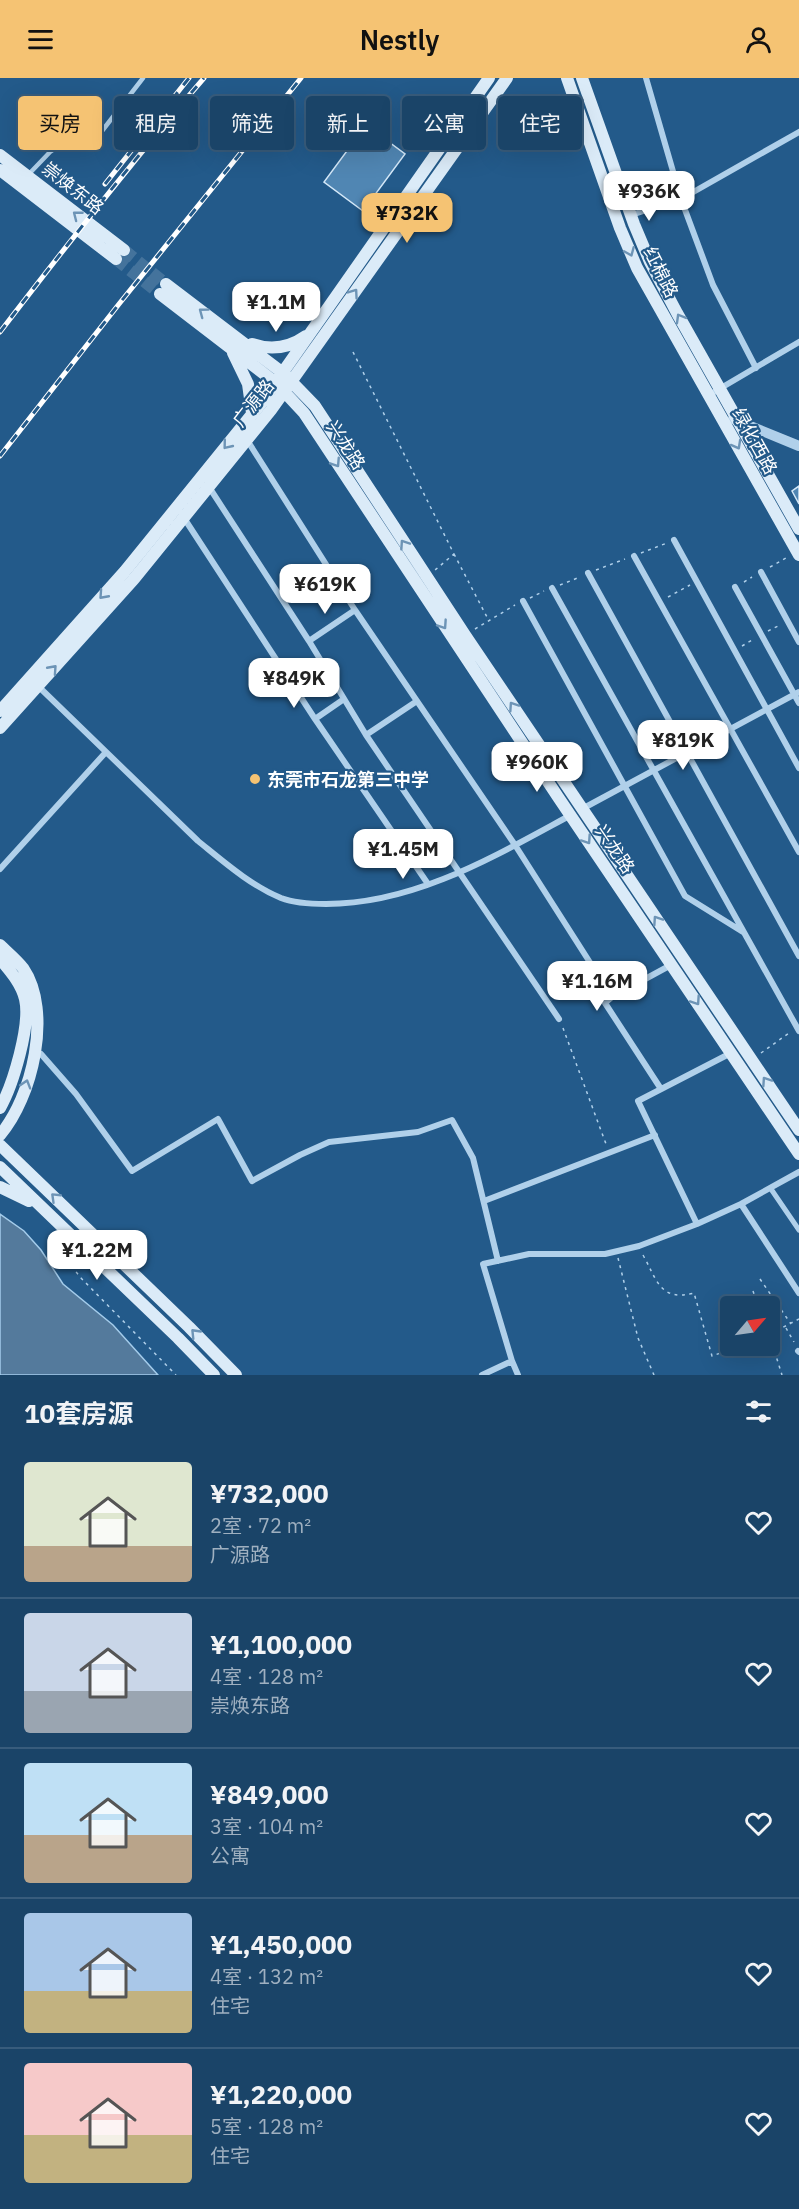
<!DOCTYPE html>
<html lang="zh">
<meta charset="utf-8">
<style>
body{margin:0;font-family:"IBM Plex Sans","Noto Sans SC",sans-serif;background:#234b6e;color:#f1f3f6;height:100vh;display:flex;flex-direction:column;font-size:22px;white-space:nowrap}
*{box-sizing:border-box;margin:0}
p{font-size:20px;color:#9fb0c0}
.icon{flex:none;width:33px;height:33px;fill:none;stroke:currentColor;stroke-width:2;stroke-linecap:round;stroke-linejoin:round}
.map{position:relative;height:1297px;overflow:hidden}
.drawer{display:flex;flex-direction:column;background:#1a4468;flex:1}
.drawer>*{flex:none}
.banner{position:absolute;left:18px;top:18px;width:764px;height:54px;display:flex;gap:12px}
.needle{width:39px;rotate:61deg}
.controls{position:absolute;left:720px;top:1218px;display:grid;gap:12px}
.controls a{display:grid;place-items:center;width:60px;height:60px;border-radius:6px;background:#1a4468;box-shadow:0 6px 24px #0002,0 0 0 2px #385c7c;font-size:30px}
.price{position:absolute;translate:-50% -51px;padding:0 14px;border-radius:12px;background:#fff;color:#222;font-size:20px;line-height:39px;filter:drop-shadow(0 2px 3px #0008)}
.price::after{content:'';position:absolute;left:50%;top:36px;width:18px;height:14px;margin-left:-9px;background:inherit;clip-path:polygon(0 0,100% 0,50% 100%)}
.price.on{background:#f5c373;color:#111}
ul{padding:0;list-style:none}
li{display:flex;align-items:center;gap:18px;height:150px;padding:0 24px}
li+li{border-top:2px solid #385c7c}
li span{display:grid;place-items:center;flex:none;width:168px;height:120px;border-radius:6px;color:#555}
li>.icon{margin-inline-start:auto}
span .icon{width:72px;height:72px;fill:#fffc;stroke-width:1}
li b{font-size:26px}
h2{display:flex;justify-content:space-between;align-items:center;height:72px;padding:0 24px;font-size:26px}
.tag{padding:0 21px;border-radius:6px;background:#1a4468;box-shadow:0 6px 24px #0002,0 0 0 2px #385c7c;font-size:21px;line-height:54px}
.tag.on{background:#f5c373;color:#111}
header{display:flex;justify-content:space-between;align-items:center;height:78px;padding:0 24px;background:#f5c373;color:#111;font-size:27px;font-weight:600}
.map>svg:first-child{display:block}
</style>
<header><svg class="icon" aria-label="menu" viewBox="0 0 24 24"><path d="M4 6h16M4 12h16M4 18h16"/></svg>Nestly<svg class="icon" aria-label="person" viewBox="0 0 24 24"><circle cx="12" cy="8" r="4"/><path d="M4 21q1-7 8-7t8 7"/></svg></header>
<div class="map">
<svg width="799" height="1297" viewBox="0 0 799 1297">
<rect width="100%" height="100%" fill="#235a8a"/>
<path fill="#547a9c" stroke="#a4cceb" stroke-width="1.5" d="M0 1136 24 1153 41 1172 63 1206 113 1247 158 1297H0Z"/>
<path fill="#5086b3" stroke="#d4e8f8" stroke-width="1.5" d="M366 47 405 76 363 133 324 104Z
M799 408V426L792 413Z"/>
<g fill="none" stroke-linecap="round" stroke-linejoin="round">
<path stroke="#44739c" stroke-width="12" stroke-dasharray="12 6" stroke-linecap="butt" d="M124 172 166 206
M116 181 160 216"/>
<path stroke="#b0d0ea" stroke-width="1.5" stroke-dasharray="3 4.5" stroke-linecap="butt" d="M353 274 454 476 435 492
M641 475 667 465
M454 476 488 541
M770 489 786 480
M596 492 625 481
M744 504 752 499
M560 507 580 499
M668 519 690 507
M530 520 544 513
M475 551 515 527
M768 553 780 547
M742 568 754 561
M563 950 606 1066
M761 975 789 955
M58 1170 80 1199 176 1297
M643 1177C657 1202 660 1224 694 1215L712 1278 740 1268
M618 1180 638 1260 654 1297
M760 1201 791 1246
M753 1213 758 1228
M786 1250 794 1264
M770 1256 799 1241
M770 1259 782 1297"/>
<path stroke="#b0d0ea" stroke-width="4.5" d="M28 97 50 74 65 64 77 59 102 53 143 0"/>
<path stroke="#b0d0ea" stroke-width="5" d="M771 1111 799 1152"/>
<path stroke="#b0d0ea" stroke-width="6" d="M646 0 681 121 713 207 756 290
M631 137 681 121 799 54
M709 317 799 264
M247 362 355 532 515 767 612 919
M209 409 309 563 366 657 559 941
M184 440 315 641 428 806
M674 462 799 690
M634 478 799 774
M761 494 799 564
M588 495 799 878
M735 509 799 625
M552 510 799 953
M523 523 685 818 743 854
M309 563 355 532
M38 608 198 763C224 784 250 807 281 820 294 825 311 826 326 826 415 826 495 778 571 737
M315 641 344 621
M366 657 417 623
M580 732 799 614
M0 791 106 674
M41 976 76 1016 132 1093 218 1041 252 1103 300 1077 329 1064 418 1054 452 1042 473 1080 498 1183
M661 1011 605 925 612 919 671 887
M484 1123 655 1057
M741 1126 799 1215
M697 1146 638 1023 731 975
M798 1273 799 1274
M512 1283 518 1297
M482 1297 512 1283 483 1186 529 1176H605L639 1168 697 1146 741 1126 799 1094"/>
<path stroke="#b0d0ea" stroke-width="10" d="M733 341 799 368"/>
<path stroke="#dbebf8" stroke-width="12" d="M567 0 620 150 637 190 799 477
M582 0 634 146 650 184 677 235 799 451
M0 77 124 172
M0 92 116 181
M166 206 283 295 315 328 465 557 799 1052
M160 216 276 305 304 335 558 719 799 1076
M252 266C272 273 289 270 306 258
M233 275 248 306 252 335
M0 633 125 493 262 324 489 0
M0 650 134 501 271 332 507 0
M0 867C7 874 17 882 23 890 53 934 32 1020 0 1057
M0 881C10 893 21 905 25 921 31 947 13 1007 0 1030
M0 1067 189 1249 236 1297
M0 1089 178 1260 214 1297
M0 1109 29 1123"/>
<defs>
<path id="rail" d="M105 106 189 0
M0 254C66 168 133 82 204 0
M0 378 119 226 301 0"/>
</defs>
<use href="#rail" stroke="#fff" stroke-width="5"/>
<use href="#rail" stroke="#235a8a" stroke-width="3" stroke-dasharray="9" stroke-linecap="butt"/>
</g>
<defs><path id="oneway-chevron" d="M-2-3.5L2.5 0L-2 3.5" fill="none" stroke-width="1.6" stroke-linecap="round" stroke-linejoin="round" transform="scale(1.5)"/></defs>
<g stroke="#6d94b6">
<use href="#oneway-chevron" transform="translate(77 137) rotate(-142)"/>
<use href="#oneway-chevron" transform="translate(630 174) rotate(67)"/>
<use href="#oneway-chevron" transform="translate(354 215) rotate(-55)"/>
<use href="#oneway-chevron" transform="translate(203 234) rotate(-143)"/>
<use href="#oneway-chevron" transform="translate(680 240) rotate(-120)"/>
<use href="#oneway-chevron" transform="translate(227 367) rotate(129)"/>
<use href="#oneway-chevron" transform="translate(737 367) rotate(61)"/>
<use href="#oneway-chevron" transform="translate(336 385) rotate(57)"/>
<use href="#oneway-chevron" transform="translate(404 466) rotate(-124)"/>
<use href="#oneway-chevron" transform="translate(103 517) rotate(132)"/>
<use href="#oneway-chevron" transform="translate(443 547) rotate(56)"/>
<use href="#oneway-chevron" transform="translate(53 591) rotate(-48)"/>
<use href="#oneway-chevron" transform="translate(513 628) rotate(-124)"/>
<use href="#oneway-chevron" transform="translate(587 762) rotate(56)"/>
<use href="#oneway-chevron" transform="translate(657 842) rotate(-124)"/>
<use href="#oneway-chevron" transform="translate(696 923) rotate(56)"/>
<use href="#oneway-chevron" transform="translate(766 1003) rotate(-124)"/>
<use href="#oneway-chevron" transform="translate(26 1006) rotate(-73)"/>
<use href="#oneway-chevron" transform="translate(55 1119) rotate(-136)"/>
<use href="#oneway-chevron" transform="translate(195 1255) rotate(-134)"/>
</g>
<circle fill="#f5c373" stroke="#235a8a" stroke-width="2" cx="255" cy="701" r="6"/>
<g text-anchor="middle" dominant-baseline="central" stroke-width="4.5" stroke-linejoin="round" paint-order="stroke">
<g font-size="18" fill="#fff" stroke="#235a8a">
<text transform="translate(73 110) rotate(38)">崇焕东路</text>
<text transform="translate(661 194) rotate(63)">红棉路</text>
<text transform="translate(253 325) rotate(-52)">广源路</text>
<text transform="translate(755 363) rotate(61)">绿化西路</text>
<text transform="translate(346 367) rotate(57)">兴龙路</text>
<text transform="translate(615 771) rotate(56)">兴龙路</text>
</g>
<g font-size="18" font-weight="bold" fill="#fff" stroke="#235a8a" text-anchor="start">
<text x="267" y="701">东莞市石龙第三中学</text>
</g>
</g>
</svg>
<div class="controls">
<a><svg class="needle" viewBox="-14 -14 28 28"><path d="M0-13l5 13h-10z" fill="#e53935"/><path d="M0 13l5-13h-10z" fill="#9fb0c0"/></svg></a>
</div>
<b class="price" style="left:649px;top:144px">¥936K</b>
<b class="price on" style="left:407px;top:166px">¥732K</b>
<b class="price" style="left:276px;top:255px">¥1.1M</b>
<b class="price" style="left:325px;top:537px">¥619K</b>
<b class="price" style="left:294px;top:631px">¥849K</b>
<b class="price" style="left:683px;top:693px">¥819K</b>
<b class="price" style="left:537px;top:715px">¥960K</b>
<b class="price" style="left:403px;top:802px">¥1.45M</b>
<b class="price" style="left:597px;top:934px">¥1.16M</b>
<b class="price" style="left:97px;top:1203px">¥1.22M</b>
<div class="banner">
<a class="tag on">买房</a>
<a class="tag">租房</a>
<a class="tag">筛选</a>
<a class="tag">新上</a>
<a class="tag">公寓</a>
<a class="tag">住宅</a>
</div>
</div>
<section class="drawer">
<h2>10套房源<svg class="icon" aria-label="filters" viewBox="0 0 24 24"><path d="M4 7h16M4 17h16"/><circle cx="9" cy="7" r="2"/><circle cx="15" cy="17" r="2"/></svg></h2>
<ul>
<li><span style="background:linear-gradient(#dfe7d0 70%,#b9a48a 0)"><svg class="icon" aria-label="home" viewBox="0 0 24 24"><path d="M3 11l9-7 9 7M6 9v11h12V9"/></svg></span><div><b>¥732,000</b><p>2室 · 72 m²</p><p>广源路</p></div><svg class="icon" aria-label="heart" viewBox="0 0 24 24"><path d="M12 20l-8-8c-3-5 5-10 8-4 3-6 11-1 8 4z"/></svg></li>
<li><span style="background:linear-gradient(#c9d6e8 65%,#9aa5b1 0)"><svg class="icon" aria-label="home" viewBox="0 0 24 24"><path d="M3 11l9-7 9 7M6 9v11h12V9"/></svg></span><div><b>¥1,100,000</b><p>4室 · 128 m²</p><p>崇焕东路</p></div><svg class="icon" aria-label="heart" viewBox="0 0 24 24"><path d="M12 20l-8-8c-3-5 5-10 8-4 3-6 11-1 8 4z"/></svg></li>
<li><span style="background:linear-gradient(#bfe0f5 60%,#b9a48a 0)"><svg class="icon" aria-label="home" viewBox="0 0 24 24"><path d="M3 11l9-7 9 7M6 9v11h12V9"/></svg></span><div><b>¥849,000</b><p>3室 · 104 m²</p><p>公寓</p></div><svg class="icon" aria-label="heart" viewBox="0 0 24 24"><path d="M12 20l-8-8c-3-5 5-10 8-4 3-6 11-1 8 4z"/></svg></li>
<li><span style="background:linear-gradient(#a9c7e8 65%,#c2b280 0)"><svg class="icon" aria-label="home" viewBox="0 0 24 24"><path d="M3 11l9-7 9 7M6 9v11h12V9"/></svg></span><div><b>¥1,450,000</b><p>4室 · 132 m²</p><p>住宅</p></div><svg class="icon" aria-label="heart" viewBox="0 0 24 24"><path d="M12 20l-8-8c-3-5 5-10 8-4 3-6 11-1 8 4z"/></svg></li>
<li><span style="background:linear-gradient(#f6c9c9 60%,#c2b280 0)"><svg class="icon" aria-label="home" viewBox="0 0 24 24"><path d="M3 11l9-7 9 7M6 9v11h12V9"/></svg></span><div><b>¥1,220,000</b><p>5室 · 128 m²</p><p>住宅</p></div><svg class="icon" aria-label="heart" viewBox="0 0 24 24"><path d="M12 20l-8-8c-3-5 5-10 8-4 3-6 11-1 8 4z"/></svg></li>
</ul>
</section>
